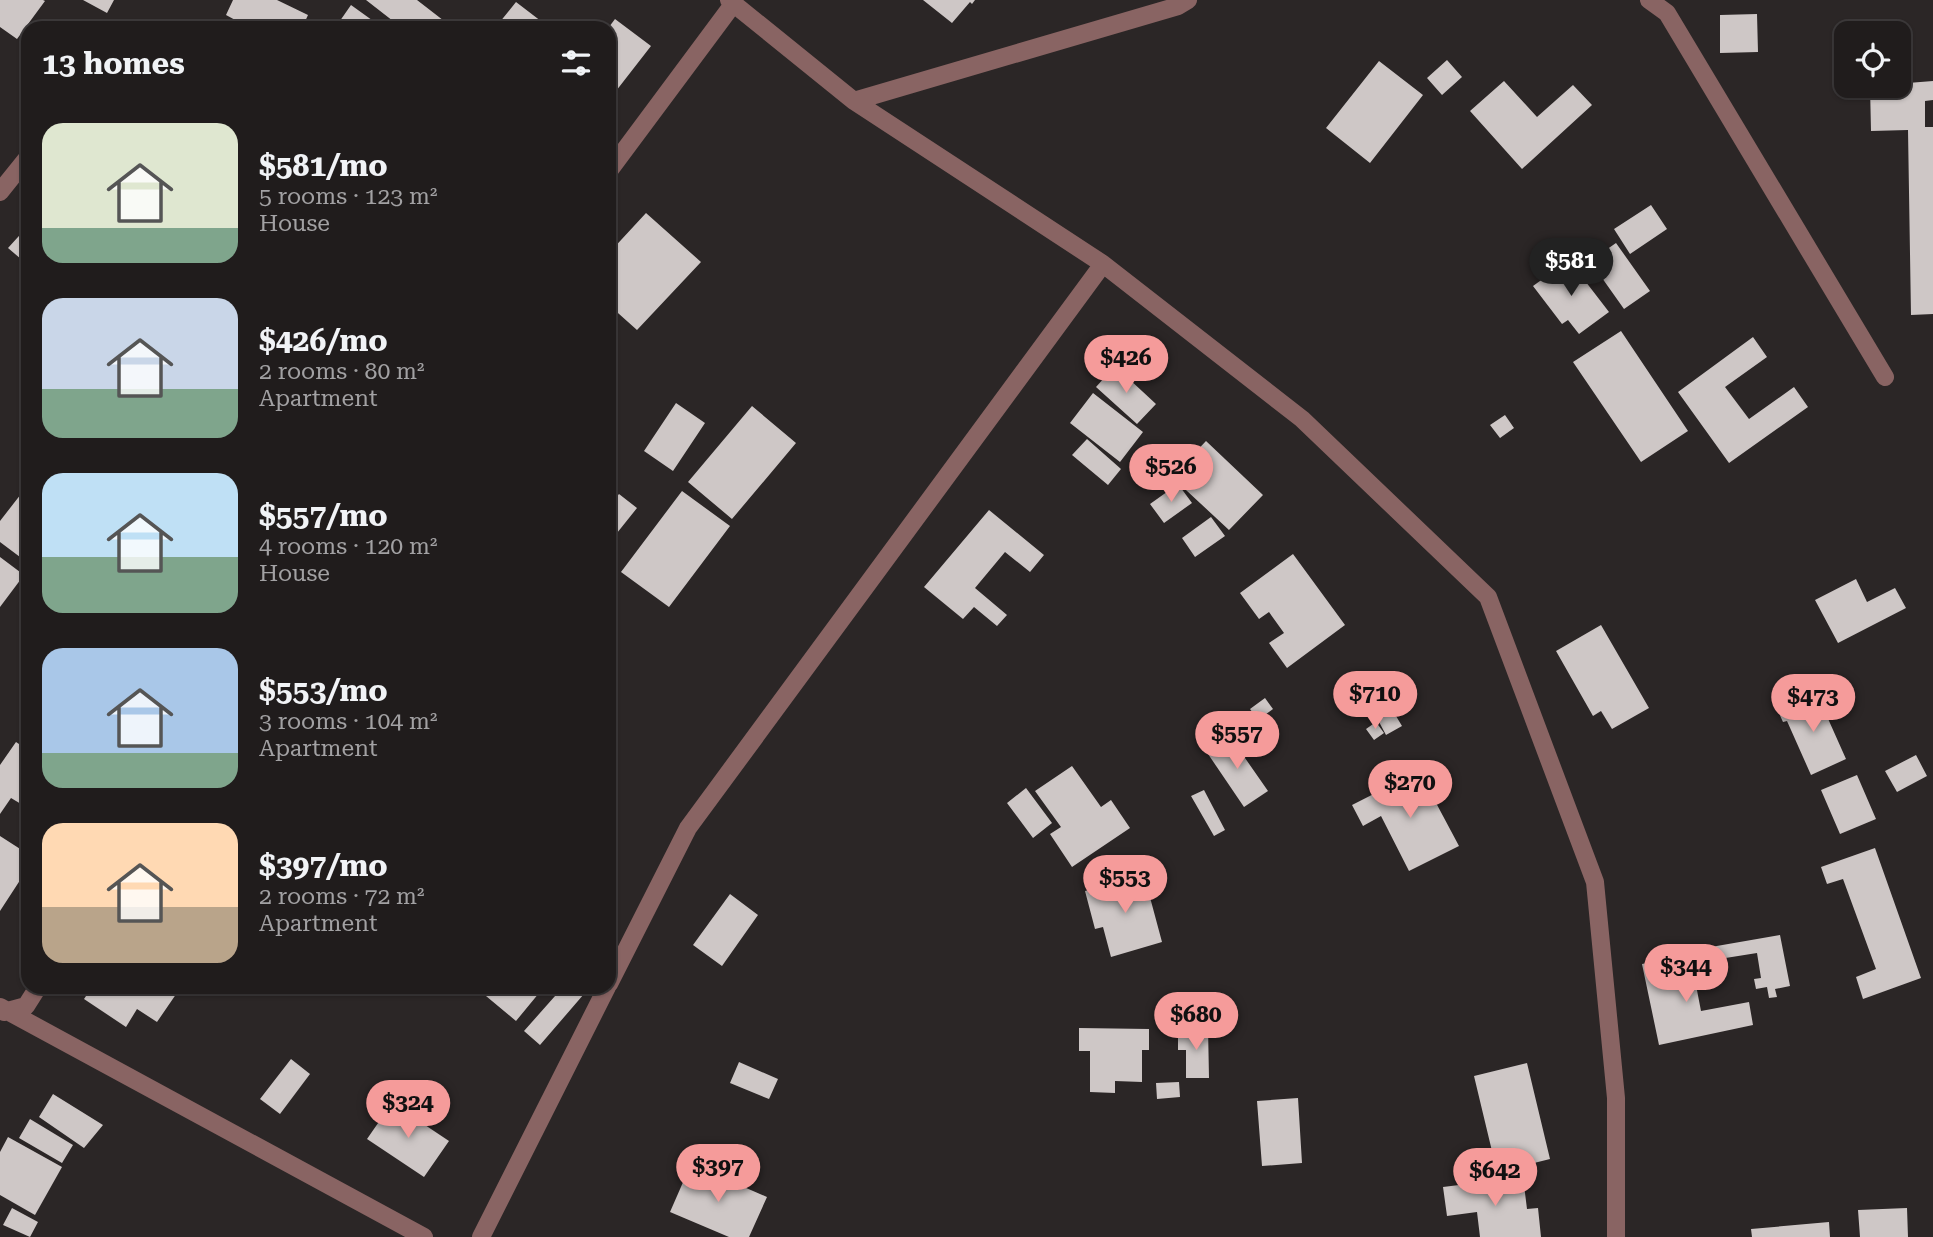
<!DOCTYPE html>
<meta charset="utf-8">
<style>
body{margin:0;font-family:"Roboto Serif",serif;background:#2d2929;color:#f1f3f6;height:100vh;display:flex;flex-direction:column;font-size:26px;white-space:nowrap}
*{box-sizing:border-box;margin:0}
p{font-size:23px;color:#a2a1a3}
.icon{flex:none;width:38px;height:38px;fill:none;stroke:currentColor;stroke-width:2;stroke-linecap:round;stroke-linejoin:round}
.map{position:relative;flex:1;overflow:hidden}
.drawer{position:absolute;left:21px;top:21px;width:595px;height:973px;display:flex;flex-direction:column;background:#201c1c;border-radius:21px;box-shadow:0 2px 5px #0004,0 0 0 2px #3d3a3b}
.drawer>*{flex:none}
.buttons{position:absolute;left:1834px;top:21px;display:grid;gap:14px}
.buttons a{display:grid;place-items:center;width:77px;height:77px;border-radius:14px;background:#201c1c;box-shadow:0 2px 5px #0004,0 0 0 2px #3d3a3b;font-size:35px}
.price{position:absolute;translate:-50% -60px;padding:0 16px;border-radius:24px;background:#f59b9a;color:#111;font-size:23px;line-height:46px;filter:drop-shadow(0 2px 4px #0008)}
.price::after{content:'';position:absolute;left:50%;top:42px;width:21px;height:16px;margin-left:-10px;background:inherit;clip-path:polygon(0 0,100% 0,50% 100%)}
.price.on{background:#222;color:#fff}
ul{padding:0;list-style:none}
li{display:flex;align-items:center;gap:21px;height:175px;padding:0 21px}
li span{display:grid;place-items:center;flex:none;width:196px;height:140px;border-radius:21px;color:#555}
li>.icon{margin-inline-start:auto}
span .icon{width:84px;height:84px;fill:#fffc;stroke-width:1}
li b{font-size:30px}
h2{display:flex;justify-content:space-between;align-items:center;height:84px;padding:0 21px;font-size:30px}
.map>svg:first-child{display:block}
</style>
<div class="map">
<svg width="1933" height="1237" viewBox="0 0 1933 1237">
<rect width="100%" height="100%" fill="#2b2626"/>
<path fill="#cec7c6" d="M0 0H43L45 1 17 39 0 27Z
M83 0H114L107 13Z
M233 0H277L308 15 302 28H250L226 15Z
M366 0H417L448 24 444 28H402Z
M923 0H975L972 4 970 2 952 23Z
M516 2 550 28H495Z
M351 5 383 28H335Z
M1757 14 1758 52 1720 53V15Z
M615 19 651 46 609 100V27Z
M1447 60 1462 77 1442 95 1427 78Z
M1379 61 1423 95 1370 163 1326 128Z
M1504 81 1537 117 1573 85 1592 105 1522 169 1470 111Z
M1933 81V100L1925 101V127H1933V314L1911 315 1908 130 1871 131 1870 86Z
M1651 205 1667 229 1630 254 1614 229Z
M646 213 701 262 637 330 609 305V253Z
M28 226V265L8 248Z
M1616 243 1650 291 1624 309 1590 261Z
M1569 260 1609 312 1579 334 1568 320 1562 324 1533 286Z
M1621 331 1688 431 1641 462 1573 362Z
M1753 337 1767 357 1725 387 1749 419 1794 387 1808 407 1729 463 1678 392Z
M1115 366 1156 404 1137 424 1096 387Z
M1093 393 1143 432 1120 462 1070 423Z
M676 403 705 423 673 471 644 451Z
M752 406 796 443 732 519 688 482Z
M1505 415 1514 428 1500 438 1490 425Z
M1087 439 1121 469 1108 485 1072 455Z
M1206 441 1263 495 1229 530 1172 477Z
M1178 484 1192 503 1164 523 1150 504Z
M28 485V563L0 542V521Z
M682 491 730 526 669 607 621 572Z
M619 494 637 508 609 543V506Z
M989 510 1044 555 1030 572 1005 552 975 588 1007 615 997 626 974 607 963 619 924 587Z
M1211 517 1225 536 1195 557 1182 538Z
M1293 554 1345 625 1287 668 1269 643 1284 633 1269 612 1259 619 1240 593Z
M0 557 24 575 0 607Z
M1856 579 1867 602 1895 588 1906 608 1838 643 1815 600Z
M1601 625 1649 708 1612 729 1601 711 1593 716 1556 651Z
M1817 694 1846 759 1811 775 1787 721 1783 722 1778 711Z
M1265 698 1273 709 1258 720 1250 709Z
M1393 711 1402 726 1386 735 1378 720Z
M1376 722 1384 733 1374 740 1366 729Z
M1229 735 1268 791 1244 807 1206 751Z
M16 742 28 750V804L26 807 11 798 0 814V765Z
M1916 755 1927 776 1897 792 1885 771Z
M1072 766 1101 807 1111 800 1130 828 1072 867 1050 834 1061 827 1035 791Z
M1419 771 1459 846 1409 871 1381 816 1363 826 1352 805Z
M1857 775 1876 819 1840 834 1821 790Z
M1026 788 1052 823 1033 838 1007 803Z
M1204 790 1225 830 1214 836 1191 796Z
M0 836 28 854V868L0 911Z
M1875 848 1921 978 1863 999 1856 977 1876 969 1843 879 1827 884 1821 867Z
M1144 875 1162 942 1111 957 1103 927 1095 929 1085 891Z
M730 894 758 915 722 966 693 945Z
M1780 935 1790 986 1775 989 1777 997 1769 998 1767 987 1756 989 1754 979 1761 978 1757 953 1713 960 1711 947Z
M1690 954 1701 1011 1749 1002 1753 1025 1659 1045 1642 964Z
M92 987H181L157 1022 137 1009 126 1027 84 999Z
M494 987H544L516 1021 486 996Z
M563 987H590L540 1045 524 1031Z
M1188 1027H1208L1209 1078H1186V1050H1178V1036H1188Z
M1079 1028 1149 1029V1050H1142V1082L1115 1081V1093L1090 1092V1051H1079Z
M291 1059 310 1074 280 1114 260 1099Z
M739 1062 778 1079 769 1099 730 1083Z
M1527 1063 1550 1159 1497 1172 1474 1076Z
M1179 1082 1180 1097 1157 1099 1156 1083Z
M53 1094 103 1125 84 1148 39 1117Z
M1298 1098 1302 1163 1262 1166 1257 1101Z
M392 1103 449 1141 424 1177 367 1139Z
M30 1119 73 1145 62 1163 19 1138Z
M8 1137 62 1167 35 1215 0 1195V1152Z
M691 1164 767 1197 749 1237H729L670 1212Z
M1523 1177 1527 1209 1538 1208 1541 1237H1480L1477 1212 1447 1216 1443 1187Z
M12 1208 38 1222 30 1237 3 1225Z
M1907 1208 1908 1237H1860L1858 1210Z
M1829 1222 1830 1237H1752L1751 1229Z"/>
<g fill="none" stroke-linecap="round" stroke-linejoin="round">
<path stroke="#896463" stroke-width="18" d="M729 0 854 101 1103 264 1302 419 1488 597 1595 882 1616 1098V1237
M1649 0 1667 13 1885 377
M854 101 1178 6 1188 0
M609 171 734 3
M0 192 28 157
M609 984 688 828 1103 264
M0 1007 424 1237
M4 1012 26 1006 38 987
M481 1237 607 987"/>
</g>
</svg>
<div class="buttons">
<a><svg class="icon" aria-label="locate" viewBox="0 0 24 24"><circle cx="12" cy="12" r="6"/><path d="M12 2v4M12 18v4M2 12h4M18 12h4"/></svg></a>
</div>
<b class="price on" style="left:1571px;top:298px">$581</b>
<b class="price" style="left:1126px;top:395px">$426</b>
<b class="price" style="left:1171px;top:504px">$526</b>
<b class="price" style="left:1375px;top:731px">$710</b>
<b class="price" style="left:1813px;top:734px">$473</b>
<b class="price" style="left:1237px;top:771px">$557</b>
<b class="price" style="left:1410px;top:820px">$270</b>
<b class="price" style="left:1125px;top:915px">$553</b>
<b class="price" style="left:1686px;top:1004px">$344</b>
<b class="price" style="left:1196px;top:1052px">$680</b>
<b class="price" style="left:408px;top:1140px">$324</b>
<b class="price" style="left:718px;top:1204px">$397</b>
<b class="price" style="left:1495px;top:1208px">$642</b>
<section class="drawer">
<h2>13 homes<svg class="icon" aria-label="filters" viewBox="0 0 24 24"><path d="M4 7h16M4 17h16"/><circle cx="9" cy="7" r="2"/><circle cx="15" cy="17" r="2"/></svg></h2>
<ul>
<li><span style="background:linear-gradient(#dfe7d0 75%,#7fa58c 0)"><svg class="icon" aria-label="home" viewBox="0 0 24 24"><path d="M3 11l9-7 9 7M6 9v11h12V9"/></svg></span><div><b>$581/mo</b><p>5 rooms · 123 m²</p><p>House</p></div></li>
<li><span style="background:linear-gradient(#c9d6e8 65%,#7fa58c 0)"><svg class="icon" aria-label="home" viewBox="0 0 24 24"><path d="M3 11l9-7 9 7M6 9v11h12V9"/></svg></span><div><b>$426/mo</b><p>2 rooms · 80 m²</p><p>Apartment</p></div></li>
<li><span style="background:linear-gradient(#bfe0f5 60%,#7fa58c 0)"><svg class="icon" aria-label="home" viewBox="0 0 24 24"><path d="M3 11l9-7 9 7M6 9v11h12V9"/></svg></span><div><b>$557/mo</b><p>4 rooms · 120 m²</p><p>House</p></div></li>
<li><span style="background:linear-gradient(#a9c7e8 75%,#7fa58c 0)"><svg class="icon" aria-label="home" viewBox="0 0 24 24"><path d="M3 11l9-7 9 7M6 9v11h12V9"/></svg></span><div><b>$553/mo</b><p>3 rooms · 104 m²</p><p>Apartment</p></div></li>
<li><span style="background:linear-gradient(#ffd9b3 60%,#b9a48a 0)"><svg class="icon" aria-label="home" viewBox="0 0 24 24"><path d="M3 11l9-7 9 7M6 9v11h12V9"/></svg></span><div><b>$397/mo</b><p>2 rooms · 72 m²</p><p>Apartment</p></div></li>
</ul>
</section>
</div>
